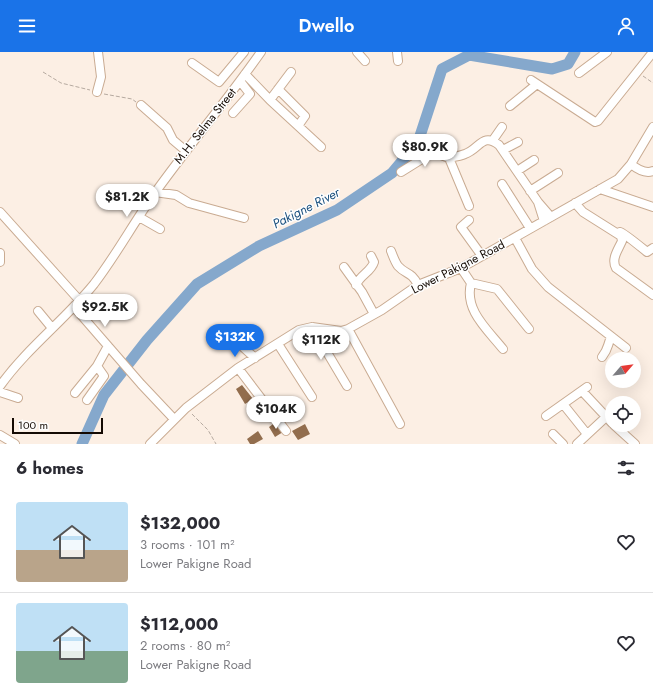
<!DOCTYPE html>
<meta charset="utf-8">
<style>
body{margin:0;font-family:Jost,sans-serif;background:#f7f7f7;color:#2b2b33;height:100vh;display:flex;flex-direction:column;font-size:15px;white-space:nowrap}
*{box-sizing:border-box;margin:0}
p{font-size:13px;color:#7c7c81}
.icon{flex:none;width:22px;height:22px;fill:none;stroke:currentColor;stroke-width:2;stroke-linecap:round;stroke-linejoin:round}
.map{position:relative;height:392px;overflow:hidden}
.details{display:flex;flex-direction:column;background:#fff;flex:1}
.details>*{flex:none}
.needle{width:26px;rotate:62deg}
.tools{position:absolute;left:605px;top:300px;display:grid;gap:8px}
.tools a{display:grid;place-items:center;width:36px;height:36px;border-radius:50%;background:#fff;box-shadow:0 4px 16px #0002;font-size:20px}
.scale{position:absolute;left:12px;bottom:10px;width:91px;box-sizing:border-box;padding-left:4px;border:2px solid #140a03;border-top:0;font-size:11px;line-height:14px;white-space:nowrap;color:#140a03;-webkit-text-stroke:3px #fefefe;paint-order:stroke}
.price{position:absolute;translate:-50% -34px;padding:0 9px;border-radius:14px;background:#fff;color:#222;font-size:13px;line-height:26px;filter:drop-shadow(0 1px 2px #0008)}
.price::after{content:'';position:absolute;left:50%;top:24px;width:12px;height:9px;margin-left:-6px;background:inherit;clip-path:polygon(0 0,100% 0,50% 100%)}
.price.selected{background:#1a73e8;color:#fff}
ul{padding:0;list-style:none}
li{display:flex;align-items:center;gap:12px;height:100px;padding:0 16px}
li+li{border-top:1px solid #e1e1e2}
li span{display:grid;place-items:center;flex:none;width:112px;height:80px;border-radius:4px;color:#555}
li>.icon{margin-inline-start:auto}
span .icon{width:48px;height:48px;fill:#fffc;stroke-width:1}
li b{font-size:17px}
h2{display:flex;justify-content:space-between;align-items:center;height:48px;padding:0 16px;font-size:17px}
header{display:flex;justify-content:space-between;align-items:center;height:52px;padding:0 16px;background:#1a73e8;color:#fff;font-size:18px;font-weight:600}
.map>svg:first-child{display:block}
</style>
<header><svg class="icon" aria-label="menu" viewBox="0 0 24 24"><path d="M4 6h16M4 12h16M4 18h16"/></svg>Dwello<svg class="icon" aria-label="person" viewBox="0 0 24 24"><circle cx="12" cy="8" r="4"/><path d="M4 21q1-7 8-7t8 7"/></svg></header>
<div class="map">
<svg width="653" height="392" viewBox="0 0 653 392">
<rect width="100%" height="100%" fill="#fcefe4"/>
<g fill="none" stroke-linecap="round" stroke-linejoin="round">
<path stroke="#85a8cc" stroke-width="11" d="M82 392 104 343 147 288 197 232 259 194 337 158 392 121 418 90 442 17 469 3 552 17 568 12 575 0"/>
</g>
<path fill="#926d4d" d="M242 333 253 347 245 352 236 337Z
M276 370 283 380 275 385 269 375Z
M305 372 310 382 298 388 292 379Z
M258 379 263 387 254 392H250L247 387Z"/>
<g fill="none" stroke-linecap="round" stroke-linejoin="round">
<defs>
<path id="minor" d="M357 0 365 9
M397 0 398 9
M192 11 219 30 244 0
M579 21 607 0
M245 22 270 48 321 95
M531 28 595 70 598 69 653 0
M278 37 305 64 298 74
M97 40 101 25 98 0
M270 48 291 20
M141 53 167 76 173 88 186 99
M510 54 537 32
M233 61 250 42 240 29
M493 88 502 75
M503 98 518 90
M631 112C637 117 645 122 653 119
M517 119 534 108
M401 120 433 100 449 106
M502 132 530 176
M600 137 653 155
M530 139 558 121
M155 140 176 143 189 151 244 166
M575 151 583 160 621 184 622 189C618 198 611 207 616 216L653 243
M469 154 449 106C454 105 460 104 465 102 480 97 482 80 499 93L538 150
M0 160 80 249
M139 165 160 177
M469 168 461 175 482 204
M544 169 538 150 551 165
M620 180C624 181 642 196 647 200L653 196
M515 186 532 217 548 235 626 296
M391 199C393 204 395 210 398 214 406 223 411 219 418 233
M0 201V210
M344 215 362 240 374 262
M461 216 471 231 497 237 529 277
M471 231C464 258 487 277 503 297
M356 233C360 223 371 220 374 210L371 204
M75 256 141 332 174 367
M38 259 52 276
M312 275 347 334
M348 277 400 372
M233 286 255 306
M278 292 312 345
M602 305C609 296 607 294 611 285
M238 316 286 379
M0 334C27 296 65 268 94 232 117 202 135 168 157 138 191 91 228 47 261 0
M582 339 612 371
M0 340 18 346
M75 341 97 314 108 294
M87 348 104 324 97 314
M563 352 587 382
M546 364 587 335
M614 373 635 392
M553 382 563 392
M0 383 15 392
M150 392 186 356 238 316 299 278 312 275 341 279 348 277 382 258 418 233 461 216 618 127 631 112 653 75
M577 392 606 365"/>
</defs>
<use href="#minor" stroke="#c9ab92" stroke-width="10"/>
<path stroke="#b6aaa0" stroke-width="1" stroke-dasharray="4 2" stroke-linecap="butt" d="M43 20 61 31 90 38
M643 24 653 31
M104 42 132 47 136 50
M192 362 208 378 216 392"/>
<use href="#minor" stroke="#fff" stroke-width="8"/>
</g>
<g text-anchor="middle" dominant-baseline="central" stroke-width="3" stroke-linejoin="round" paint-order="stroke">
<g font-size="12" fill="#140a03" stroke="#fefefe">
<text transform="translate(205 74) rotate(-52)">M.H. Selma Street</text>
<text transform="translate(458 215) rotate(-27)">Lower Pakigne Road</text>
</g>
<g font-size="13" font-style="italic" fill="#1b507e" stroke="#fefefe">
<text transform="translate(306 156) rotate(-27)">Pakigne River</text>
</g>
</g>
</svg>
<div class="tools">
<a><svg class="needle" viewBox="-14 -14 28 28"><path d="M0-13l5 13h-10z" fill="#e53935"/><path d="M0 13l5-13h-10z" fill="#7c7c81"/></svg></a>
<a><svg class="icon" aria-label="locate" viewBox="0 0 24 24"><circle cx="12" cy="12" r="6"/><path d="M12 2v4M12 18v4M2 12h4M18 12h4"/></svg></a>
</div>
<div class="scale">100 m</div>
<b class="price" style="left:425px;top:116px">$80.9K</b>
<b class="price" style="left:127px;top:166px">$81.2K</b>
<b class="price" style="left:105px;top:276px">$92.5K</b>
<b class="price selected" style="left:235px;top:306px">$132K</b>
<b class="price" style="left:321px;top:309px">$112K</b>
<b class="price" style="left:276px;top:378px">$104K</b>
</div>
<section class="details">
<h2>6 homes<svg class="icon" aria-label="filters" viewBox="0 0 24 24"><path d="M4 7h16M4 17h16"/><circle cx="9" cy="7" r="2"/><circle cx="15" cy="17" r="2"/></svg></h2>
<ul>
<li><span style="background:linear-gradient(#bfe0f5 60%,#b9a48a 0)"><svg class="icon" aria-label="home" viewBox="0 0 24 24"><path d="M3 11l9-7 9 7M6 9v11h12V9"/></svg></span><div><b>$132,000</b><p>3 rooms · 101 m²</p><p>Lower Pakigne Road</p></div><svg class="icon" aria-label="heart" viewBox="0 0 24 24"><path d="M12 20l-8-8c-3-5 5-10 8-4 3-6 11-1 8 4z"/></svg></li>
<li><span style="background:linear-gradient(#bfe0f5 60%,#7fa58c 0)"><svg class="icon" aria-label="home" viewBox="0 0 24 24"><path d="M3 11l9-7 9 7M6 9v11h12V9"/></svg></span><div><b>$112,000</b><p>2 rooms · 80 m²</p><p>Lower Pakigne Road</p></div><svg class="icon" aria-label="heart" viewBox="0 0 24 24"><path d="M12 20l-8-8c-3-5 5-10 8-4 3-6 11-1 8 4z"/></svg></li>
</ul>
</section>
